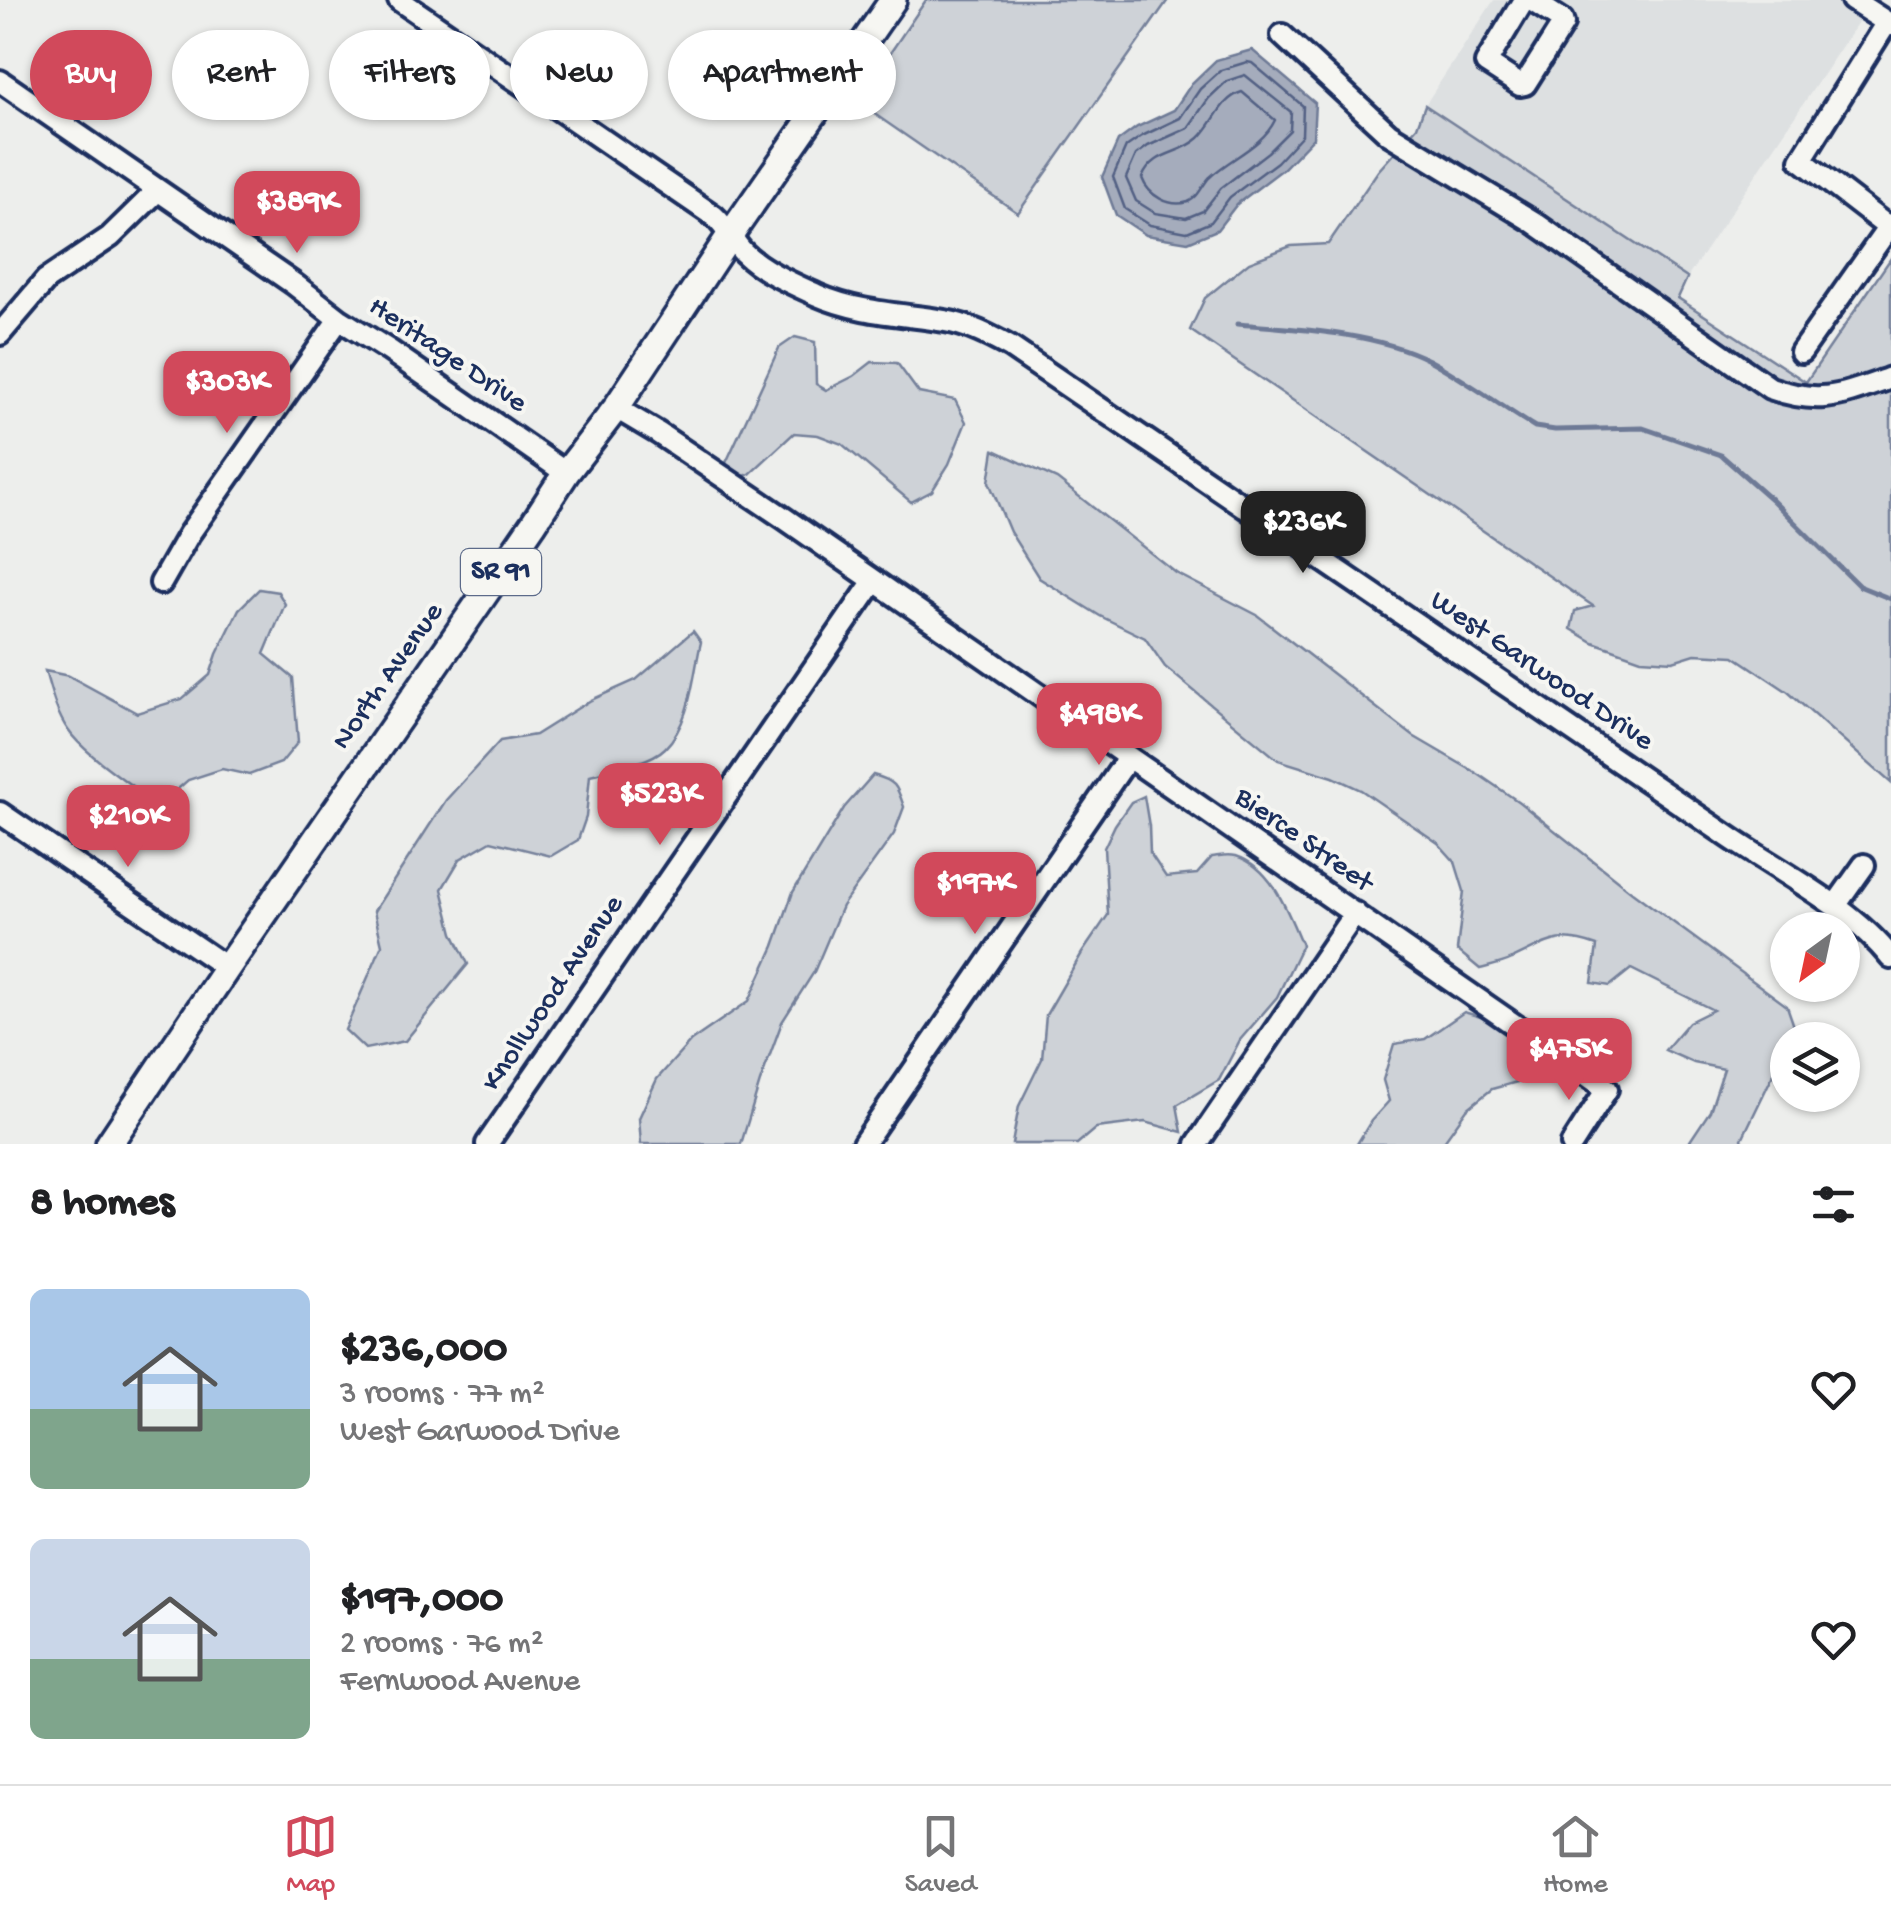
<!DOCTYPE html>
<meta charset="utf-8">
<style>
body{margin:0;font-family:"Gochi Hand",sans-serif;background:#f6f6f6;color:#202124;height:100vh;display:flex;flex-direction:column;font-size:38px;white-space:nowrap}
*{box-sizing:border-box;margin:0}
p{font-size:32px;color:#757577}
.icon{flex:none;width:55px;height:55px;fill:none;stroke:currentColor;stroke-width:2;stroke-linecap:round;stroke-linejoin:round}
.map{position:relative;height:1144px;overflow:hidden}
.panel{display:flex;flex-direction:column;background:#fff;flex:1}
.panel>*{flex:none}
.top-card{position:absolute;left:30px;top:30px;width:1000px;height:90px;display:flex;gap:20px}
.needle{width:65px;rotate:213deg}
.controls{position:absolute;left:1770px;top:912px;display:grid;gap:20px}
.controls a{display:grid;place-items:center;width:90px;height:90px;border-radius:50%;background:#fff;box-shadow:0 2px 8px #0004;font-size:50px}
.price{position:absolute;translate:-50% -85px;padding:0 22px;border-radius:20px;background:#d1495b;color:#fff;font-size:32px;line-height:65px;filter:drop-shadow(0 2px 5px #0008)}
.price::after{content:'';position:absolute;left:50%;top:60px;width:30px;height:22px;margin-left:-15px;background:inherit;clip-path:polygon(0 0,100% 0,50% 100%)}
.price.active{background:#222;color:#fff}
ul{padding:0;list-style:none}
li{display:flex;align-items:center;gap:30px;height:250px;padding:0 30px}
li span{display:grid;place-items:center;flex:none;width:280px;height:200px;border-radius:15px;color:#555}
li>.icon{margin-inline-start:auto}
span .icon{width:120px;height:120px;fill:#fffc;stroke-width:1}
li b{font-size:42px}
h2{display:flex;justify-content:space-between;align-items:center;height:120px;padding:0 30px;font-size:42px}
.tag{padding:0 35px;border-radius:45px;background:#fff;box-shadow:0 2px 8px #0004;font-size:35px;line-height:90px}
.tag.active{background:#d1495b;color:#fff}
.tabs{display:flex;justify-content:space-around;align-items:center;height:140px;border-top:2px solid #e0e0e0;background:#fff;font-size:28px;color:#757577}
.tabs a{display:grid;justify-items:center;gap:5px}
.tabs .active{color:#d1495b}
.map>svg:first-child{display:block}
</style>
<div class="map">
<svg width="1891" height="1144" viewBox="0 0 1891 1144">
<rect width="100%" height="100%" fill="#edeeec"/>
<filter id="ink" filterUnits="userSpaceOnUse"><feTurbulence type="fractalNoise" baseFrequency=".01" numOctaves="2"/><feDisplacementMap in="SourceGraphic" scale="20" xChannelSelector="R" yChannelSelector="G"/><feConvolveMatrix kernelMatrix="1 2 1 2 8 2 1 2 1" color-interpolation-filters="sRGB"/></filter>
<g filter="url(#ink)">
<path fill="#dde0e1" d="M1494 0H1852L1866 10 1687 278 1425 105Z"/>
<path fill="#ced2d7" stroke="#74809a" stroke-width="2.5" d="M926 0H1168L1018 213 857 102Z
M1425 105 1687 278 1678 298 1806 382 1891 258V783L1788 692 1734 656 1695 654 1673 661 1641 659 1593 642 1571 629 1575 611 1593 606 1190 330 1205 298 1249 262 1291 246 1328 244 1378 171 1417 127Z
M795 337 815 342 816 384 826 390 854 376 872 362 897 363 919 393 955 400 966 422 949 464 932 491 911 502 842 444 818 435 794 433 750 474 738 478 725 465 779 348Z
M994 450 1057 479 1176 573 1257 615 1413 736 1478 774 1519 802 1632 892 1787 1006 1795 1029 1742 1139 1744 1144H1688L1710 1111 1724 1069 1694 1063 1665 1050 1689 1022 1713 1010 1631 969 1610 986 1592 983 1597 946C1556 931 1548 943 1512 959 1502 964 1491 966 1480 969L1457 950 1464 891 1455 862 1438 843 1361 790 1333 777 1278 760 1165 667 1145 638 1100 616 1039 578 1010 532 989 482Z
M259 589 278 592 285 604 264 654 293 678 298 742 281 763 249 775 222 769 188 780 164 801 153 802C129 782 85 755 68 730 56 713 51 691 45 671L69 676 137 713 182 699 210 675 217 654 239 609Z
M693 631 701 642C693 676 691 722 665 748 650 763 610 770 590 775L586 817 578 840 551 856 491 841 460 859 442 889 453 933 468 964 405 1041 365 1049 345 1030 382 945 374 911 446 800 500 741 535 735 591 700 636 680Z
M873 775C896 781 897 786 904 807L894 834 842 906 814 972 782 1022 760 1082 741 1144H641L639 1118 657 1079 691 1041 749 1001 774 946 793 892 844 808Z
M1144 796 1149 826 1150 853 1166 877 1197 874 1212 857C1220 856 1228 854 1236 856 1273 868 1288 913 1302 945L1277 997 1240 1040 1219 1080 1177 1105 1182 1132 1145 1122 1096 1128 1077 1144H1012L1019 1106 1042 1059 1046 1015 1082 953 1108 915 1104 848 1115 825 1131 802Z
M1464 1012 1484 1018 1540 1052 1535 1077 1492 1089 1467 1109 1442 1144H1357L1371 1121 1389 1101 1383 1080 1394 1044 1425 1039Z"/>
<path fill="#a5acbc" stroke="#6e7a96" stroke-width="2.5" d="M1252 50 1315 103 1313 138 1283 169 1237 204 1217 230 1188 242 1146 235 1116 215 1102 177 1118 141 1137 127 1174 110 1192 83 1216 60Z"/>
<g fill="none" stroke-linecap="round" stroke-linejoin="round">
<path stroke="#526184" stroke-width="2.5" d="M1247 62 1252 63 1303 106 1302 135 1277 162 1230 197 1211 222 1187 232 1150 225 1125 209 1113 177 1126 147 1142 136 1180 118 1200 89 1221 70Z
M1245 75 1291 112 1290 130 1268 152 1221 188 1203 211 1186 218 1155 213 1136 201 1126 178 1136 155 1148 146 1188 128 1209 98 1227 81Z
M1242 92 1275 120C1263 146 1230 158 1209 178 1202 186 1198 198 1188 202 1169 208 1148 195 1142 178 1154 150 1179 156 1199 138 1215 123 1220 99 1242 92Z"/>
<path stroke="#6e7a96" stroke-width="5" d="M1237 324C1297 329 1374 332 1429 360 1464 379 1501 406 1535 427L1555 430 1643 428 1721 455 1771 499 1859 586 1891 599"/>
<defs>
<path id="minor" d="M399 0 714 216C726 227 732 240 743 252 762 271 793 284 817 295 858 313 902 314 945 321 969 325 990 336 1010 347L1729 837C1782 873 1852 908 1891 958
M1524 0 1486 63 1520 85 1525 84 1563 24 1562 20 1531 0
M1852 0 1891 25
M1887 22 1801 160 1888 227
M1282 35 1389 134 1532 221 1770 388C1821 406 1842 395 1891 378
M0 81 294 284 339 319 390 351 566 473
M0 334 46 280 110 237 157 191
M1801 352 1891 224
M616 408 658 433 784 518 1607 1089 1572 1144
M161 583 189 534 339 319
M0 813 227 968
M1835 906 1864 865
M487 1144 874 581
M863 1144 1128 758
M1197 1144 1355 913"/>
<path id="major" d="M109 1144 227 968 533 524 566 473 616 408 731 234 893 0"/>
</defs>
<use href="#minor" stroke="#1b2f5e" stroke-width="28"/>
<use href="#major" stroke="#1b2f5e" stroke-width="32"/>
<use href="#minor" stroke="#f6f6f2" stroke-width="20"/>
<use href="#major" stroke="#f6f6f2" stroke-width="25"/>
</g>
</g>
<g text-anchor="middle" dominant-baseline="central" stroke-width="8" stroke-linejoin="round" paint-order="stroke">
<rect fill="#f6f6f2" stroke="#5d6b8a" stroke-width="2.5" x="461" y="549" width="80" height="46" rx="8"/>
<g font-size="28" font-weight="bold" fill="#1b2f5e">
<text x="501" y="572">SR 91</text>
</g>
<g font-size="30" fill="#1b2f5e" stroke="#f6f6f2">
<text transform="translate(447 356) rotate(34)">Heritage Drive</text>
<text transform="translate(1541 672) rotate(34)">West Garwood Drive</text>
<text transform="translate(389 677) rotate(-55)">North Avenue</text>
<text transform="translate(1303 841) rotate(35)">Bierce Street</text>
<text transform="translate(554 994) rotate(-56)">Knollwood Avenue</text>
</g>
</g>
</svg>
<div class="controls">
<a><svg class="needle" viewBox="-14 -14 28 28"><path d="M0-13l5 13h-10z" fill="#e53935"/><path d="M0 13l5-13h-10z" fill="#757577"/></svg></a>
<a><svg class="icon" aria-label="layers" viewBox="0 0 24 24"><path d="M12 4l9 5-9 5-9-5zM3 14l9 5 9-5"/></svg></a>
</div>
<b class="price" style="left:297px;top:256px">$389K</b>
<b class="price" style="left:227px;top:436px">$303K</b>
<b class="price active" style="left:1303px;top:576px">$236K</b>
<b class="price" style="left:1099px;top:768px">$498K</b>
<b class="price" style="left:660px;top:848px">$523K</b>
<b class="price" style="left:128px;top:870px">$210K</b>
<b class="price" style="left:975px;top:937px">$197K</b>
<b class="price" style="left:1569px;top:1103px">$475K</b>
<div class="top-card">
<a class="tag active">Buy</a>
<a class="tag">Rent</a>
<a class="tag">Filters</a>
<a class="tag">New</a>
<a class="tag">Apartment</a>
</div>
</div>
<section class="panel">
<h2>8 homes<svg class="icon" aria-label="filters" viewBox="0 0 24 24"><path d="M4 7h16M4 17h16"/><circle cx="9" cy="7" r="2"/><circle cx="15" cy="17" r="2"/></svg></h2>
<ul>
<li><span style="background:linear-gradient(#a9c7e8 60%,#7fa58c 0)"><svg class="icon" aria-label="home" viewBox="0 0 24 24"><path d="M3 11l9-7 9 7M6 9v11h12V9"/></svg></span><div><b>$236,000</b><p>3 rooms · 77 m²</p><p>West Garwood Drive</p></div><svg class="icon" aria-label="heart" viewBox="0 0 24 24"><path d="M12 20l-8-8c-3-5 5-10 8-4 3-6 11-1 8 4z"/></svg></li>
<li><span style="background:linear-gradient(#c9d6e8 60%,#7fa58c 0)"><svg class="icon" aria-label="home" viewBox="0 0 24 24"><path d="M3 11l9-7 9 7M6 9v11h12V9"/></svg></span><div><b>$197,000</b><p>2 rooms · 76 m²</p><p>Fernwood Avenue</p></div><svg class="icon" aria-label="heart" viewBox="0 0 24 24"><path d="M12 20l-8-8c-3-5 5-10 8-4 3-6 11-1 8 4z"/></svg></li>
</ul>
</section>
<nav class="tabs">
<a class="active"><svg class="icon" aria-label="map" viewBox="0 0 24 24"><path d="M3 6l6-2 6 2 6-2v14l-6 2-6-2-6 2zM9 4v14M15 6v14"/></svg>Map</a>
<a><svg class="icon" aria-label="saved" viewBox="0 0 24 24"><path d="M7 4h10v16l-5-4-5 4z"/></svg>Saved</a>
<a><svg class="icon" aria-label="home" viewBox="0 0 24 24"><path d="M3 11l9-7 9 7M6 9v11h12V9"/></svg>Home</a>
</nav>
